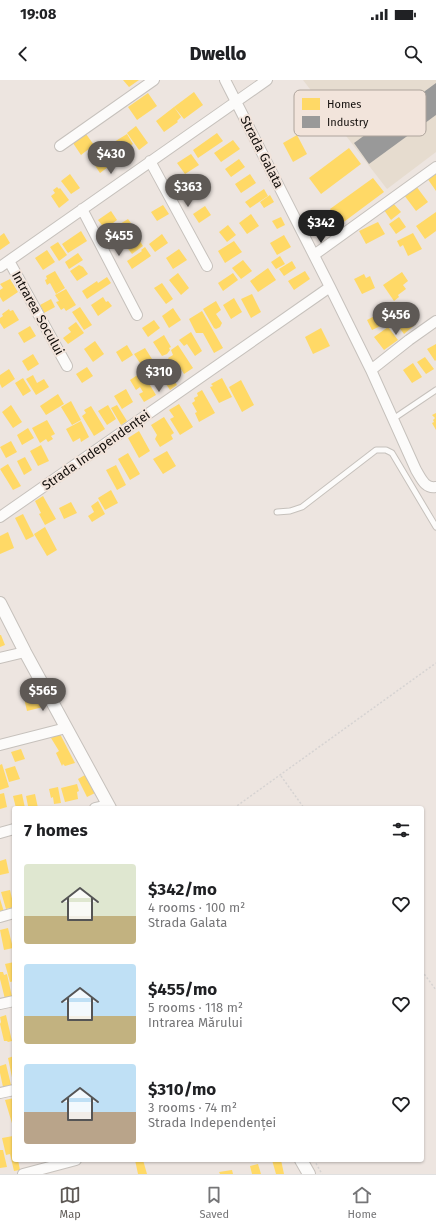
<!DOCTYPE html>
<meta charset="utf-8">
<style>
body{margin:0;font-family:"Fira Sans",sans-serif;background:#f2f2f2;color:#202124;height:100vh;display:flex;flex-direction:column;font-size:15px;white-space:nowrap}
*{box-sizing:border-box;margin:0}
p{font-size:13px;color:#757577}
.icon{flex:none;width:22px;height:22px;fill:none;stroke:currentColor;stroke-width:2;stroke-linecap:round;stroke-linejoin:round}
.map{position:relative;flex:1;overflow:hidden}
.panel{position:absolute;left:12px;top:726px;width:412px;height:356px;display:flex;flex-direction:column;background:#fff;border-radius:4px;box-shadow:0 1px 3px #0004}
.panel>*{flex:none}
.price{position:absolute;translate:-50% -34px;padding:0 9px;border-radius:14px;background:#5e5955;color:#fff;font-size:13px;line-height:26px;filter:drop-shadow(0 1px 2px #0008)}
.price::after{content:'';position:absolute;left:50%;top:24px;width:12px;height:9px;margin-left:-6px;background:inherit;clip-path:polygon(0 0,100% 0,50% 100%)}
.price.current{background:#222;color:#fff}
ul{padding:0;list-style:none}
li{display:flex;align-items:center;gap:12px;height:100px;padding:0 12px}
li span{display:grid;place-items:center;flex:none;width:112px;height:80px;border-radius:4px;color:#555}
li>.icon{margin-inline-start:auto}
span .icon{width:48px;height:48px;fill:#fffc;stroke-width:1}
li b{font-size:17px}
h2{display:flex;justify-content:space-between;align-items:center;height:48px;padding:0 12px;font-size:17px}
.status{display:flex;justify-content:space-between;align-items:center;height:28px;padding:0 20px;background:#fff;direction:ltr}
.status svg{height:11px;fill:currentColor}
header{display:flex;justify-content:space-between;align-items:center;height:52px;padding:0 12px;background:#fff;font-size:18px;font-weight:800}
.dock{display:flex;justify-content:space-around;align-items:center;height:56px;border-top:1px solid #e0e0e0;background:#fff;font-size:11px;color:#757577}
.dock a{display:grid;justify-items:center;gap:2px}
.dock .current{color:#5e5955}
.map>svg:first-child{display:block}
</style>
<div class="status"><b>19:08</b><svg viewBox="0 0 49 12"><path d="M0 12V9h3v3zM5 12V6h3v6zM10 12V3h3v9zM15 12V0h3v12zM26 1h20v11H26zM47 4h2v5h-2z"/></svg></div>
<header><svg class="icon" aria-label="back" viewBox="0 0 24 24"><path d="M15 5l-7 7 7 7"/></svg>Dwello<svg class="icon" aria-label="search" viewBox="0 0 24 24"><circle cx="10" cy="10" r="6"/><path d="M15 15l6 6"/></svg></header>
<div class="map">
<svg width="436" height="1094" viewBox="0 0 436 1094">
<rect width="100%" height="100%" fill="#ede5e0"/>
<path fill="#e6dccf" d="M303 0H436V72L387 109Z"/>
<path fill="#ffd966" d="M123 0H139L129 7Z
M194 12 203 25 184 39 174 27Z
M148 13 157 26 137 40 128 27Z
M174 27 181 37 177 41 178 42 164 52 156 41Z
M136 46 148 63 139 70 127 53Z
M217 53 223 61 198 78 193 70Z
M86 54 94 65 81 75 73 63Z
M127 54 133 64 120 72 114 62Z
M297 55 307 74 293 82 283 63Z
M233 60 240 69 221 82 214 73Z
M349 68 361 84 321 114 309 98Z
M102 70 112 84 100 93 90 78Z
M191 74 199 85 185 94 177 83Z
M239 79 245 87 231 97 225 89Z
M436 91V111L427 98Z
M70 94 80 108 71 114 61 101Z
M250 94 256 103 241 113 235 104Z
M373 98 384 112 341 144 330 129Z
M416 106 428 122 416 131 404 115Z
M57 107 59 109 60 108 69 120 59 128 51 116 55 113 53 110Z
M264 109 268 116 250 128 245 122Z
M270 115 274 122 264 128 260 122Z
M393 123 401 132 391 140 384 130Z
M163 125 169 134 157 141 151 132Z
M205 126 211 135 199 143 193 134Z
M111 131 117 140 105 149 98 140Z
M436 132V151L425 159 416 146Z
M251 134 259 146 247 154 239 143Z
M281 137 285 145 277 149 272 141Z
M399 137 406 147 396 154 389 144Z
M128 139 131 143 127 146 132 152 123 158 115 147Z
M378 142 385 154 366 164 359 151Z
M228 145 236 155 227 162 219 152Z
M81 151 87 161 68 173 62 164Z
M4 153 10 163 0 170V156Z
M413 153 422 169 408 176 403 165 400 167 397 161Z
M162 154 168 163 155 172 149 164Z
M284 155 291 167 277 175 270 163Z
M138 158 143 166 132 174 126 166Z
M234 161 242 172 225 183 218 171Z
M58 162 67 175 59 181 50 167Z
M145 167 151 176 132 189 127 181 142 171 141 170Z
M179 169 187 180 173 189 166 178Z
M47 170 55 182 43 190 35 178Z
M78 173 83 180 69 189 65 182Z
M280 176 285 184 276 189 271 182Z
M243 180 252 191 241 199 232 188Z
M292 181 296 188 284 196 279 189Z
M79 185 83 187 88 194 77 201 70 191Z
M268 188 276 200 258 212 250 201Z
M55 191 65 208 56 214 50 203 47 205 45 200 47 199 46 196Z
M305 191 310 199 294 210 288 201Z
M402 192 408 201 403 205 406 209 398 215 399 217 394 221 383 205Z
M178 193 189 208 181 215 169 200Z
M233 193 238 200 223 211 218 203Z
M364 194 366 198 370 196 375 208 362 214 354 199Z
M107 197 111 203 87 219 82 211 97 201 98 203Z
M10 199 18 212 3 222 0 217V210L3 208 0 204Z
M162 203 173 219 166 224 154 208Z
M66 209 76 225 66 231 64 228 61 230 56 222 59 221 55 215Z
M252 214 261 232 251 238 241 219Z
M103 217 106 222 108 221 112 226 98 236 91 225Z
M234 218 242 232 231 239 223 225Z
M51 219 55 227 44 233 40 225Z
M216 221 221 230 216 234 222 243 220 247 216 249 214 248 203 229Z
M406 222 413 231 403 239 396 230Z
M80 227 92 245 84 250 72 232Z
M173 228 181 240 169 248 162 236Z
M9 229 10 231 13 230 19 240 4 249 0 243V238L3 236 2 234Z
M202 231 223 268 214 273 203 253H196L189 239Z
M382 232 387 243 372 250 367 240Z
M410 236 416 244 404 254 398 246Z
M154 240 160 248 148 257 142 248Z
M76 242 84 253 68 264 63 258 71 252 68 248Z
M30 246 36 256 24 263 18 253Z
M388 247 398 260 384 270 374 257Z
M321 248 330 266 313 274 305 257Z
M191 252 202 271 195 276 187 264 184 266 179 260Z
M164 255 171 267 169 268 170 270 167 274 162 276 153 262Z
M95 261 104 274 93 282 84 269Z
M436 264V280L435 281 427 269Z
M127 265 133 275 122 282 116 272Z
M178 265 193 288 184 294 181 289 177 292 168 278 173 275 171 270Z
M145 268 152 279 150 281 151 283 148 287 144 289 134 274Z
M33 274 39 284 28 291 22 281Z
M425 277 434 289 426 294 417 282Z
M161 280 177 305 170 310 162 298 157 301 149 288Z
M413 283 422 297 412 303 403 290Z
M87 287 93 296 82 303 76 294Z
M9 289 15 299 2 308 0 304V295Z
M142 292 156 315 144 322 139 314 143 312 140 307 136 310 130 300Z
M33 295 37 303 44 299 49 307 36 315 26 299Z
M23 298 31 311 23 316 15 303Z
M222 298 232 317 219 323 210 307 213 306 211 304Z
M241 300 254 325 242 332 229 307Z
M126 309 133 322 122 329 114 316Z
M202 310 215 333 199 342 195 333 197 332 192 323 195 321 194 318 198 316 197 313Z
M58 314 64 324 46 335 40 326Z
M71 321 81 340 72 345 61 327Z
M179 324 193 347 180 355 170 339 174 337 169 330Z
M11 325 22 342 13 348 2 332Z
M108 325 116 339 107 345 98 331Z
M117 325 127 341 121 345 111 328Z
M91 326 105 349 94 356 82 336 86 333 84 330Z
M436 333V350L432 343 434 342 433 340 435 338 432 335Z
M164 337 174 353 171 355 173 359 160 367 155 359 157 355 151 345Z
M47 340 55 354 51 356 53 359 48 362 46 359 40 363 32 348Z
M81 341 89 357 81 362 80 358 73 362 66 349Z
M28 348 34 358 22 365 17 355Z
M139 351 150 371 139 378 128 358Z
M11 361 17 372 6 378 0 367Z
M41 365 49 381 38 386 30 371Z
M167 371 176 386 163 394 153 379Z
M128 373 140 394 130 400 118 379Z
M25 377 32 390 24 395 17 381Z
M8 384 21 406 13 410 0 389Z
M116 385 126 405 117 410 106 390Z
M111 410 118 423 105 430 98 418Z
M43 416 56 439 45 445 39 434 41 433 35 421Z
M98 421 105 434 92 442 88 436 94 432 91 426Z
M71 422 77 433 64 439 59 428Z
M23 434 34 456 26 460 15 438Z
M45 447 57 470 47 476 34 454Z
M8 452 14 468 0 474V456Z
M0 555H1L5 565 0 567Z
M37 615 38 622 41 621 43 627 27 631 24 618Z
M60 654 75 683 65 686 63 684 62 686 56 673 59 671 51 658Z
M21 669 25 679 15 682 11 672Z
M2 684 9 707 0 710V685Z
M15 686 20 699 9 702 5 689Z
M85 695 95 713 87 717 78 699Z
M77 704 79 711 77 712 78 719 65 722 61 708Z
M58 707 61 723 54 724 53 717 51 718 49 709Z
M4 713 7 727 0 729V714Z
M22 714 25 728H16L13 716Z
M35 714 38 728H30V726H28L26 716Z
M6 779 9 793 0 795V781Z
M10 810 14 827 6 829 1 812Z
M0 819 4 832 0 833Z
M8 848 13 868 4 870 0 850Z
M14 882V901L10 902 5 884Z
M0 892H3L4 895 7 894 12 917 5 919 0 899Z
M6 935 12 961 8 962 7 961H4L0 944 1 942 0 937Z
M14 976V1001L13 1002 8 978Z
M6 984 11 1005 3 1007 0 993V986Z
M14 1018V1050L5 1020Z
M13 1056 14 1080H18L20 1090 14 1091 10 1074 6 1075 2 1058Z
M0 1070H3L7 1087 0 1088Z
M135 1080H143L147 1094H138Z
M272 1080H281L284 1094H276Z
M258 1084 261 1094H252L250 1086Z
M232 1090 233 1094H220L219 1092Z"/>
<path fill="#999" d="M436 3V35L369 84 354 63Z"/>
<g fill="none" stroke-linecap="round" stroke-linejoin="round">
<defs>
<path id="service" d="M393 339 436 310
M277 432 290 431 302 427 376 370H386L392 373 436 447"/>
<path id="minor" d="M225 0 330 207 371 290 416 390C421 398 425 409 436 407
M60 66 154 0
M150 81 207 186
M82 129 137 235
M314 175 436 87
M9 181 67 286
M0 187 267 0
M371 290 409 260 436 241
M0 437 330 207
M0 578 25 572
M0 665 66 648
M95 728 108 725
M0 753 14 749
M0 837 14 833
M0 924 14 921
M0 1013 14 1010
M23 1094 76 1080"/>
<path id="tertiary" d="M0 523 25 572 110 728
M301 1080 309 1094"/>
</defs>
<use href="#service" stroke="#c6c1bc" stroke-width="7"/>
<use href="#minor" stroke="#c6c1bc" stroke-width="12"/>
<use href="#tertiary" stroke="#c6c1bc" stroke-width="14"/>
<path stroke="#d6d3d2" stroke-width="1.5" stroke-dasharray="2 2" stroke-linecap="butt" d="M281 696 304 728
M234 728 436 583
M422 891 436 910
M314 1080 322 1094"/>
<use href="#service" stroke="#fcfbfa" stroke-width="5"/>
<use href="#minor" stroke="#fcfbfa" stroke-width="10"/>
<use href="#tertiary" stroke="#fcfbfa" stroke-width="12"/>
</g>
<g text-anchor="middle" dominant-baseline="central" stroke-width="4" stroke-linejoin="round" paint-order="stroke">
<g font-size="13" fill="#110d0a" stroke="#f2e4db">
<text transform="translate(262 72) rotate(63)">Strada Galata</text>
<text transform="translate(38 233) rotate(61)">Intrarea Socului</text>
<text transform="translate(96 370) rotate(-35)">Strada Independenței</text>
</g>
</g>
<rect x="294" y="10" width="132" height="46" rx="6" fill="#f2e4db" stroke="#aea49c" stroke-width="1"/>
<rect x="302" y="18" width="18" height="12" fill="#ffd966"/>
<rect x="302" y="36" width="18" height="12" fill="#999"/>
<g font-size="11" fill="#110d0a">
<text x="327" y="28">Homes</text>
<text x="327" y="46">Industry</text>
</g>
</svg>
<b class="price" style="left:111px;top:95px">$430</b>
<b class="price" style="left:188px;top:128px">$363</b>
<b class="price current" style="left:321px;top:164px">$342</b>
<b class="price" style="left:119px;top:177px">$455</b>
<b class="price" style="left:396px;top:256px">$456</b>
<b class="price" style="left:159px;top:313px">$310</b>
<b class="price" style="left:43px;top:632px">$565</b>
<section class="panel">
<h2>7 homes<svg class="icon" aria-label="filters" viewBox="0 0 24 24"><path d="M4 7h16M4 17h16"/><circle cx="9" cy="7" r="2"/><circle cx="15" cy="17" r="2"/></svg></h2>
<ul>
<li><span style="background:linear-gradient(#dfe7d0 65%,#c2b280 0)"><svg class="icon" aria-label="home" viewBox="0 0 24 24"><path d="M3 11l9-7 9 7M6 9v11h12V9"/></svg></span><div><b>$342/mo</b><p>4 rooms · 100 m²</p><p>Strada Galata</p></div><svg class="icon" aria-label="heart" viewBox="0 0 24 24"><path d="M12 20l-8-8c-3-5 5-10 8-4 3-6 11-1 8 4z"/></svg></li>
<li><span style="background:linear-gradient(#bfe0f5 65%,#c2b280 0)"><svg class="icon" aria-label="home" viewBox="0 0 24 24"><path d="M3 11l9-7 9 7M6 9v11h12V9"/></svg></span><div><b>$455/mo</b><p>5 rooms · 118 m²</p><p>Intrarea Mărului</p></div><svg class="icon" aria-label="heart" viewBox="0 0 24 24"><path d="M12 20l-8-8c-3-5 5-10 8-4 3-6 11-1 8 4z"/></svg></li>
<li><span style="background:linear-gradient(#bfe0f5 60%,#b9a48a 0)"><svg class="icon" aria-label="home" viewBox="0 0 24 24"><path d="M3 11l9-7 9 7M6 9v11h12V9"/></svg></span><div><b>$310/mo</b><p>3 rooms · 74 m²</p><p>Strada Independenței</p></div><svg class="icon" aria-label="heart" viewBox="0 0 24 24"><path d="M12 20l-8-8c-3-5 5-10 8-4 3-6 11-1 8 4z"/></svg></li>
</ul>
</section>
</div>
<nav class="dock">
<a class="current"><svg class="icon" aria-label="map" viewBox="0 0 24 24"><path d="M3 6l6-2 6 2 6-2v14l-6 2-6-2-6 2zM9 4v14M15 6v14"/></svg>Map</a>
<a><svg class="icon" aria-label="saved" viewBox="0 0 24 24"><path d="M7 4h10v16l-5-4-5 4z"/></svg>Saved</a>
<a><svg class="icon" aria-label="home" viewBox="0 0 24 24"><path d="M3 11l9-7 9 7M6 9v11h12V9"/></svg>Home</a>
</nav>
